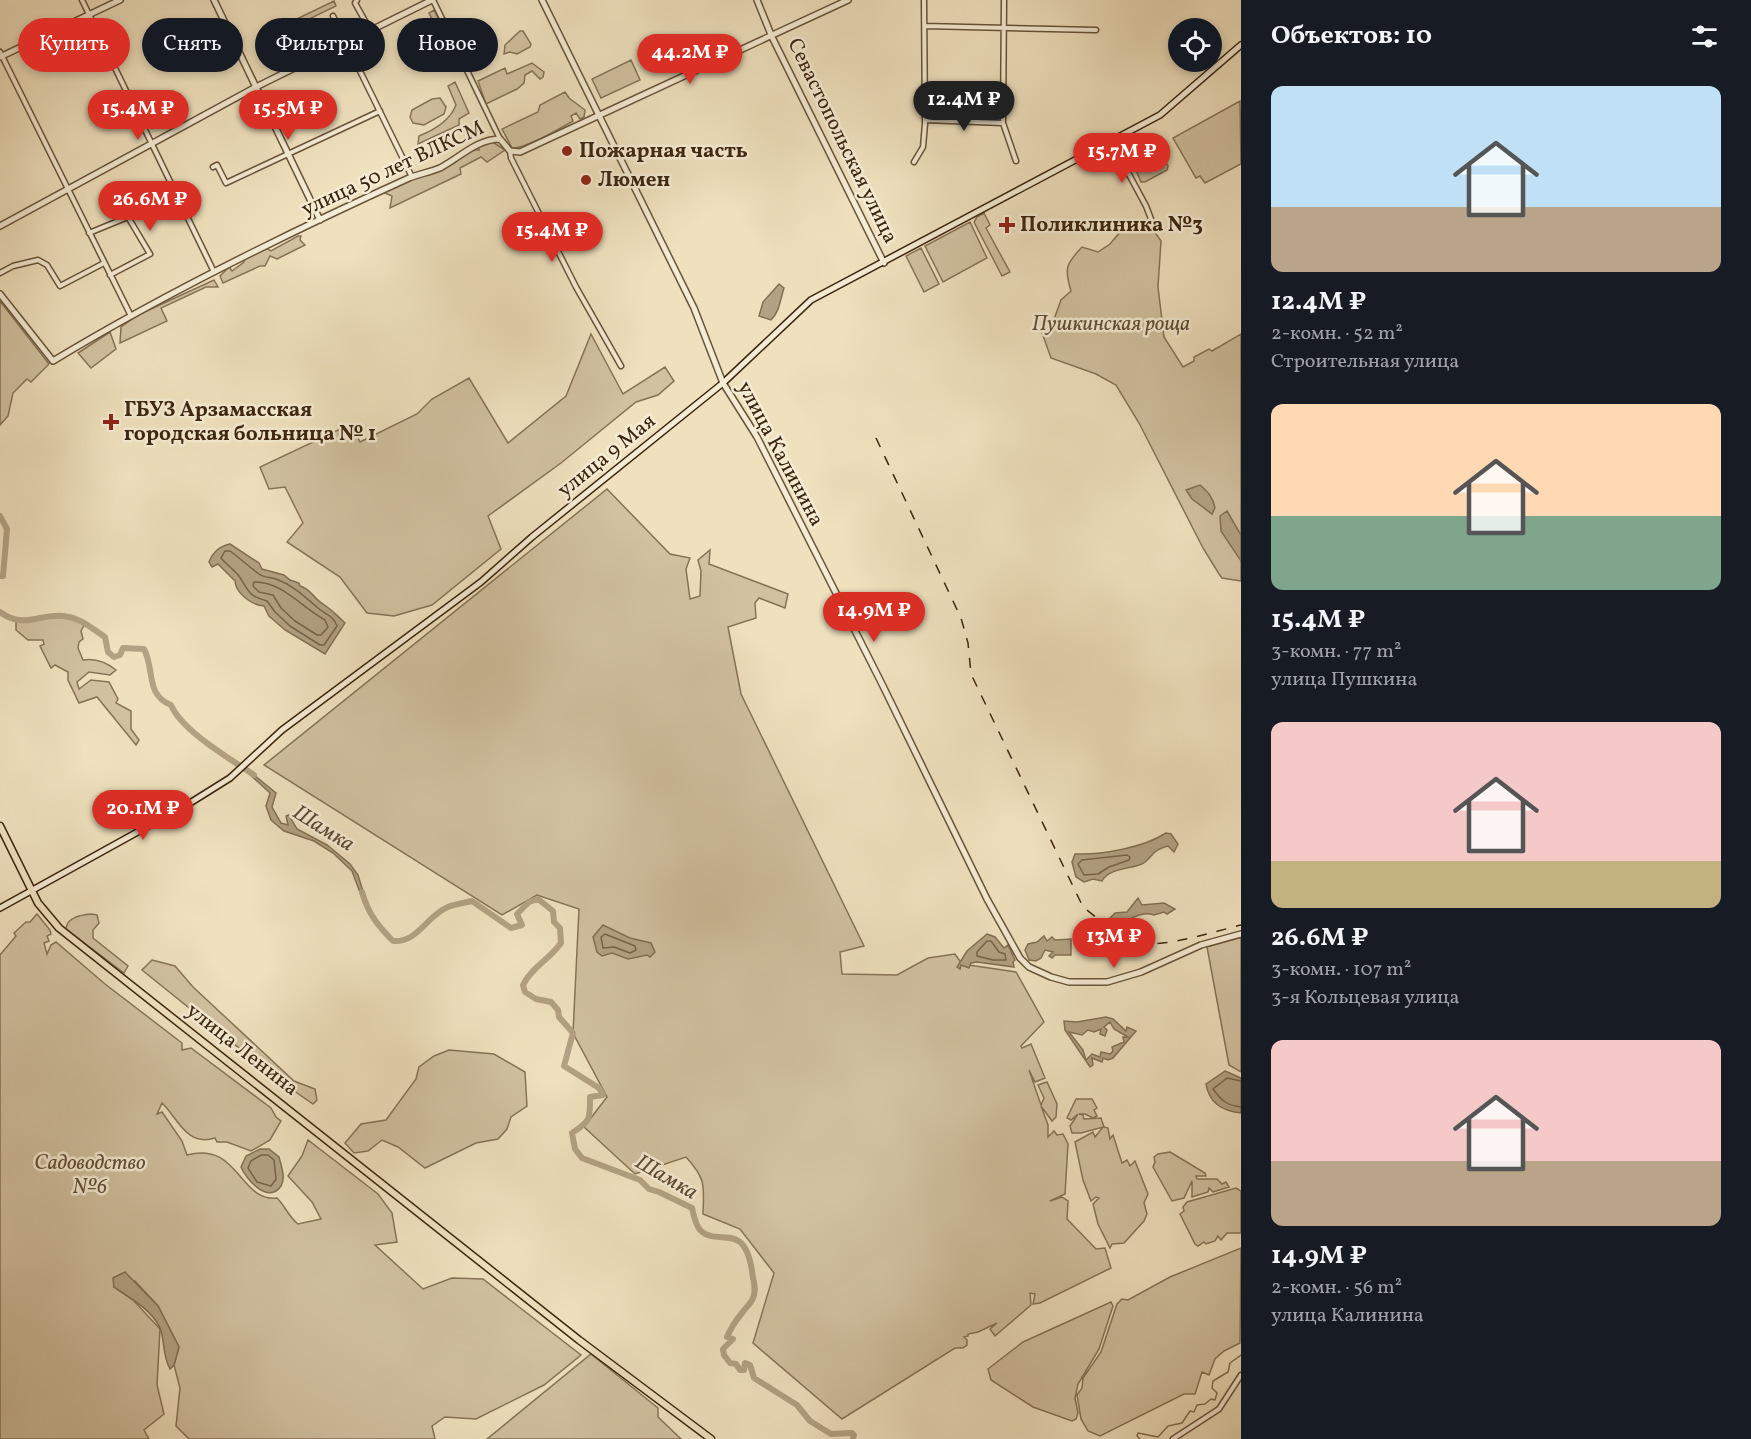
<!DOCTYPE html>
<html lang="ru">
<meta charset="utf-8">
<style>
body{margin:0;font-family:Vollkorn,serif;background:#242831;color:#f1f3f6;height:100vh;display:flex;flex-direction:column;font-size:22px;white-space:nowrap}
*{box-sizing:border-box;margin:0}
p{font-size:20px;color:#9ea1a6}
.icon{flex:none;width:33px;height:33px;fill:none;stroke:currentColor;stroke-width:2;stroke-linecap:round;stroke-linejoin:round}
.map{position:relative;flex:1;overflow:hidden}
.drawer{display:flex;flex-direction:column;background:#171b24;width:510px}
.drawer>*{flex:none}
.top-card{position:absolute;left:18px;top:18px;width:570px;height:54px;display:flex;gap:12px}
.buttons{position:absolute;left:1168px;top:18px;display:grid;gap:12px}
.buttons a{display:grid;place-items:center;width:54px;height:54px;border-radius:50%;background:#171b24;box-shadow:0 3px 9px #0003;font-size:30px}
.price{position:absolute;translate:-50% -51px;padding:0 14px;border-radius:21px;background:#d93025;color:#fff;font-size:20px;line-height:39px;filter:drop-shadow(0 2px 3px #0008)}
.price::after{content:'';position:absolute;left:50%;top:36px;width:18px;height:14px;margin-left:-9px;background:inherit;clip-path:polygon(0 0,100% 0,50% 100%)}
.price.current{background:#222;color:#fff}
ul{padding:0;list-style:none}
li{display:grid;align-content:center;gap:12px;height:318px;padding:0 30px}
li span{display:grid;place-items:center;height:186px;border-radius:12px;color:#555}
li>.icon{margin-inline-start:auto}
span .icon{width:108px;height:108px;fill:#fffc;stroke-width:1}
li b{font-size:26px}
h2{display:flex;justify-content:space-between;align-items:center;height:72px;padding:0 30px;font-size:26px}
.tag{padding:0 21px;border-radius:27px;background:#171b24;box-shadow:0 3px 9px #0003;font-size:21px;line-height:54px}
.tag.current{background:#d93025;color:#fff}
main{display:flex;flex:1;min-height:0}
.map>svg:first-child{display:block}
</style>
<main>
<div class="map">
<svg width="1241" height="1439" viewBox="0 0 1241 1439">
<rect width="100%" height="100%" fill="#efe1be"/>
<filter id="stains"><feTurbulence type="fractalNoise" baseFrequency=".00333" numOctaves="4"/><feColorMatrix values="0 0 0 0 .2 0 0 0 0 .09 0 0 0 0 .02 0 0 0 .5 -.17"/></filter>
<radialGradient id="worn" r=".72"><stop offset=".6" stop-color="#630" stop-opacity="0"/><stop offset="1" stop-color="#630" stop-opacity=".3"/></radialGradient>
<path fill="#d1c1a0" stroke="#867357" stroke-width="1.5" d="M334 1 336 6 311 18 320 32 307 38 298 24 281 32 278 28Z
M434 10 463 67 457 69 429 13Z
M520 31H523L531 44 530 47 517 54 510 52 504 54 505 45Z
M631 60 640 80 601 98 592 79Z
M532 63 544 72 543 77 540 79 532 71 525 75 524 83 517 89 486 104 478 81 505 68 507 74Z
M455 82 469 113 459 119V125L418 144 419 136C434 130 450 121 456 105L448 86Z
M565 92 569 98 585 110 584 117 580 119 576 113 571 116 573 121C559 129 526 149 512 148L502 129 538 112 540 105Z
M440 98 446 107 444 114 424 125 413 123 410 117 412 110 432 99Z
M1240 101 1241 164 1205 183 1200 176 1196 178 1173 138Z
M491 141 505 150 487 162 481 157 460 168 461 174 390 208 392 196 385 193 386 191 474 150H479V147Z
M1160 157H1163L1168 166 1167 170 1145 182H1141L1136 170Z
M984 213 990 225 986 228 1010 272 1002 276 974 222 977 217Z
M1147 221 1161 241 1158 287 1164 337 1183 367 1194 361V357L1209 349 1212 351 1241 334V581L1222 578 1219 574 1203 548 1139 423 1116 385 1096 374 1051 358 1041 330 1052 325 1061 300 1071 291C1064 268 1066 264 1082 247L1098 252 1110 244 1121 231Z
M970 222 987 258 943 282 925 246Z
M298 236H301L300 240 305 245 277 259 270 256 265 266H260L223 283 220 276 229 267 232 271 244 262V259L266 248 271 251Z
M921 248 939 284 924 292 906 256Z
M214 280 218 287H206L161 308 167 321 120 343 121 327 138 315Z
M0 301 49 364 31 382 27 379 13 393 8 416 0 425Z
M110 332 116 349 91 368 78 353Z
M591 334 623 394 665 367 674 381 658 395 636 402 561 463 488 516 501 549 432 605 394 616 367 613 340 577 287 542 303 523 285 487 269 489 260 467 351 424 360 442 417 414 432 399 469 378 508 443 566 396Z
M607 489 670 554 690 558 686 569 690 599 700 596 701 571 698 560 710 550 709 564 788 594 785 608 759 598 755 603 756 618 728 627 741 694 864 946 840 952 842 974 897 975 928 958 955 954 962 964 1016 972 1044 1022 1021 1046 1022 1048 1031 1044 1045 1078 1035 1082 1029 1070 1041 1105 1044 1098 1038 1085 1047 1082 1057 1104 1056 1117 1052 1121 1041 1106 1048 1125V1137L1054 1131 1057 1135 1063 1134 1068 1144 1065 1194 1050 1201 1062 1197 1068 1201 1067 1219 1096 1249 1105 1248 1111 1268 1040 1303 1033 1304 1035 1294 1030 1293 1031 1305 995 1336 990 1329 997 1323 978 1332 968 1334V1336L964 1337 967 1340V1345L963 1348H955L842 1419 753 1343 774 1273 740 1229 703 1214C704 1185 706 1179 686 1157L635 1174 584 1127 607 1097 573 1033 579 909 537 895 502 915 264 765Z
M55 616 86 622 81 631 83 639 79 642 78 648 83 660C96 658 106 662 116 670L110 675 89 672 77 682 79 689 91 680 109 682 118 699 116 703 131 711V729L139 740 136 745 97 697 79 703 68 680V672L55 665 51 668 40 646 44 644 43 640H28L16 630V621Z
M37 914 50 930 51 934 47 936 49 941 44 943 47 954 51 945 56 942 105 984 182 1043V1050L191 1048 271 1108 276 1117 281 1121 270 1140 251 1151 227 1142H217L215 1138C186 1147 178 1118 162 1103L157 1114 162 1112 182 1141 187 1155C239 1141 239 1202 277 1198 286 1207 288 1216 298 1224L321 1219 312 1202 288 1176 302 1156 308 1140 378 1194 392 1213 397 1242 375 1245 423 1289 452 1278 483 1279 581 1355 544 1385 476 1419 445 1417 432 1426 435 1439H189L176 1426 180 1388 174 1365 179 1347 158 1306 135 1281 114 1287 134 1301 160 1329 157 1385 164 1414 144 1430 149 1439H0V955L16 936 14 933 26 922H30Z
M91 914 97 915 99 923 93 930V938L128 966 124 973 66 929C67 917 81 915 91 914Z
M1241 937V1072L1229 1065 1207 947Z
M152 960 175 966 193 987 294 1081 315 1089 317 1100 313 1104 280 1081 142 970Z
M449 1050 494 1054 525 1072 527 1106 511 1117 507 1129 498 1139 476 1143 425 1168 398 1147 382 1140 368 1151 354 1153 345 1143 361 1124 386 1120 416 1079 419 1067 434 1056Z
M1076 1099H1092L1097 1108 1094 1110 1097 1116 1093 1118 1085 1114H1079L1083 1115 1084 1119 1101 1118 1104 1127 1108 1128 1110 1139 1113 1135 1122 1163 1127 1160 1130 1166 1135 1161 1148 1194 1144 1203 1147 1214 1144 1221 1124 1243 1112 1244 1110 1248 1098 1224 1093 1204 1099 1198 1096 1197 1091 1201 1083 1180 1075 1142 1093 1132 1095 1137 1103 1127 1081 1133H1072L1070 1126 1078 1114 1071 1120 1067 1118Z
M1170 1152 1205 1173 1206 1176H1196L1197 1179H1217L1222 1184 1226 1182 1229 1187 1213 1192 1209 1188 1208 1192 1192 1197V1181L1184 1198 1172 1201 1153 1167 1155 1162 1154 1157 1158 1154Z
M1236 1188 1241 1191V1233H1227L1221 1240 1218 1236 1215 1241 1206 1244 1204 1242 1198 1246 1195 1244 1180 1214 1184 1211 1183 1207 1187 1202Z
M1241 1248 1240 1343 1224 1351 1215 1359 1209 1375 1202 1372 1195 1394H1184L1100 1436 1088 1431 1081 1419 1077 1395 1082 1388 1083 1378 1101 1352 1117 1304 1122 1299 1128 1300 1170 1277Z
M1111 1302 1113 1306 1099 1349 1078 1384 1075 1398 1078 1413 1076 1419 1072 1421 1033 1407 991 1380 988 1369 1023 1342Z
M591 1354 658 1408V1417L681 1439H487Z"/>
<path fill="#b2a182" stroke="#836f54" stroke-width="1.5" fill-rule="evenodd" d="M779 284 784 288C780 300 780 311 771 320L759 316 763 302Z
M1200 485C1208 492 1213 497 1215 508L1212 514 1192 499 1186 490Z
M1227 511 1241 535V561L1221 531 1220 516Z
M230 544 259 563 262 569 284 575 290 580 299 583 300 586C311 589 314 599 323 604 335 612 335 614 345 623L325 654 285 630 269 616 264 606C252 605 236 594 235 581L218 564 212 567 209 562C213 552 220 546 230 544Z
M248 770 276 793 272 807 281 823 288 825 286 816 289 815 297 829 327 845 350 864 358 875 365 898 361 895 352 871 333 853 314 841 284 831 271 820 266 806 270 793 246 771Z
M1166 833 1171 834 1178 844 1174 852 1168 846C1151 851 1155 854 1145 862 1136 870 1110 866 1102 881L1093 879 1084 882 1076 877 1072 862 1075 854C1101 855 1143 848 1166 833Z
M1138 898 1142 905 1164 903 1175 909 1167 914 1164 912 1154 915C1144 911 1132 918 1123 922V926L1110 918 1115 913 1127 912Z
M603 925 630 938 651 943 655 952 650 957 647 955 628 959 612 953 602 956 597 952 593 937Z
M987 934 995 937 1004 948 1008 945 1015 960 1013 962 1014 967 977 962 971 963 969 968 961 965 960 969 957 967 967 951Z
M1044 936 1047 941 1052 937 1055 940 1071 939V955H1055L1052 958 1049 956 1053 952 1045 950 1041 958 1036 961 1029 960 1025 950 1028 944 1037 942Z
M1106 1017 1113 1019 1126 1031 1127 1027 1136 1031 1113 1058 1108 1060 1103 1058 1102 1062 1092 1058 1093 1065 1090 1067 1065 1030 1064 1021 1077 1022ZM1110 1022 1114 1029 1128 1037H1123L1124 1042 1112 1047 1113 1051 1110 1054 1101 1052 1100 1057 1092 1054 1086 1060 1083 1050 1069 1032 1082 1035 1088 1030 1094 1032 1101 1029 1100 1034 1105 1036 1107 1030 1104 1027Z
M1225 1071 1241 1078V1113C1222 1111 1209 1103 1206 1084Z
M260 1149H269L279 1157C281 1165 286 1178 281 1186 268 1205 246 1179 241 1167L246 1156Z
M125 1272 158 1306 179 1347 174 1365 170 1369C162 1355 165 1340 160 1328 152 1310 129 1297 114 1287L113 1278Z"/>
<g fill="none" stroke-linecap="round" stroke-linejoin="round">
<path stroke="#776348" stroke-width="1.5" d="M225 551H230C240 558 249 567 259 574 264 578 271 577 276 579 293 585 305 597 318 608 326 615 333 615 337 626L324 645H320L290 626 275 612 267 601C248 596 249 591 239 576 234 570 226 564 221 558Z
M254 582C282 581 302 608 325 620L328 627 321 635H317L295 621 281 608 273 595 259 592 253 586Z
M1127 855 1130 857 1129 860 1109 867 1098 874 1084 875 1078 864 1082 860Z
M605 934 635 946 636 950 630 953 614 947 603 948 601 937Z
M987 941H991L999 952 1005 954 1006 960H993L977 956V952Z
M1241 1081 1227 1078 1213 1089C1222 1101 1226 1105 1241 1107
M261 1155H268L274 1160 276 1179 271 1186 257 1182 248 1168 251 1161Z"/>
<path stroke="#836f54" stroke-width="1.5" d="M1140 1439 1137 1436 1138 1433 1158 1437 1168 1426 1182 1423 1190 1411 1194 1412 1197 1405 1205 1404 1211 1399 1215 1400 1217 1393 1212 1388 1213 1381 1228 1372 1230 1363 1241 1355"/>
<path stroke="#b2a182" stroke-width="6" d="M0 516 7 529 3 576H0
M0 612C25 630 38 613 64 616 81 618 91 628 105 637L108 652 114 657 120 655 123 648 144 649C155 669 145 695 171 705 182 731 229 758 254 775
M362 892C368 913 377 925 393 941 418 943 427 915 448 907 455 904 464 903 472 901L511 928 522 925 517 914 529 902 538 899 553 911 554 922 560 928 561 943C550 959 532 967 523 985L525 992 536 999 551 1002 558 1010 559 1017 573 1033 564 1066 599 1088 603 1095 590 1097C590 1119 591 1121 572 1133L575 1149 582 1158 640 1180 649 1189 659 1192 692 1208C694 1216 695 1224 700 1230 718 1248 744 1219 752 1271 753 1281 757 1289 753 1298 751 1304 745 1308 742 1313 736 1320 731 1328 727 1337L733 1339 723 1349 724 1355 730 1363 736 1364 740 1370H744L745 1363 750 1365 754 1378 797 1405 810 1421 831 1434 852 1433 854 1435 853 1439"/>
<defs>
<path id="minor" d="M82 0 214 272
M357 0 355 3 370 30
M433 0 500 139
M1004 0 1003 123 1016 161
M333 16 412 177
M925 26 1096 30
M0 52 130 314
M925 120 1003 123
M1111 141 1146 206 1151 219
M510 151 511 158 576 287 621 366
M914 162 923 147 925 124 924 0
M213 167 217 165 226 183 380 111
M89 233 128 217 150 254 110 275
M0 273 13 266 38 260 47 265 60 286 104 263
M1173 1439 1219 1409 1241 1375"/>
<path id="tertiary" d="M214 0 320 220
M542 0 694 308 723 383 757 437 882 684 987 899 1020 958 1029 967 1051 977 1069 982H1107L1141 972 1201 945 1241 934
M757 0 772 37 884 263
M0 57 120 0
M0 226 256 87 432 0
M0 294 53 361C167 292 288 233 409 178 419 174 430 172 440 168 459 158 477 139 500 139L510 151 520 152 848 0"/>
<path id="secondary" d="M0 908 190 803 230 778 282 730 481 582 532 537 723 383 811 300 1160 115 1241 45"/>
<path id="primary" d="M0 826 38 903 59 928 579 1340 711 1439"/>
</defs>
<use href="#minor" stroke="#69543a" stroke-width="7"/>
<use href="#tertiary" stroke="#69543a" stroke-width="8"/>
<use href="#secondary" stroke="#3c250e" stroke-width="8"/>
<use href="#primary" stroke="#3c250e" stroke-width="9"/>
<use href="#minor" stroke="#f5ecd5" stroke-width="4"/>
<use href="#tertiary" stroke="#f5ecd5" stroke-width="5"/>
<use href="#secondary" stroke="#f5ecd5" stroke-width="5"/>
<use href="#primary" stroke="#efe1be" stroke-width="6"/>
<path stroke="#3c250e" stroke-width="1.5" stroke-dasharray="10 10" stroke-linecap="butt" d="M876 438 961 618 968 643 971 674 1083 907C1100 920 1118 937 1139 942 1162 949 1216 931 1241 925"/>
</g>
<g fill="#8f2418" stroke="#f5ecd5" stroke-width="2">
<circle cx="567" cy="151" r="6"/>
<circle cx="586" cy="180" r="6"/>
<path d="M1004 216h6v6h6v6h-6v6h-6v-6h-6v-6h6z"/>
<path d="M108 413h6v6h6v6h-6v6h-6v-6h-6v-6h6z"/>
</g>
<g text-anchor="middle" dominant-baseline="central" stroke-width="5" stroke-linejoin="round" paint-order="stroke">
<g font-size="21" fill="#3c250e" stroke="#f5ecd5">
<text transform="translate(842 141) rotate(64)">Севастопольская улица</text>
<text transform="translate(393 169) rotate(-25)">улица 50 лет ВЛКСМ</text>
<text transform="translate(780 454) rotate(62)">улица Калинина</text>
<text transform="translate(607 456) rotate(-39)">улица 9 Мая</text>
<text transform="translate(242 1050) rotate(38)">улица Ленина</text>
</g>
<g font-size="21" font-weight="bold" fill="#3c250e" stroke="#f5ecd5" text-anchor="start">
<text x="579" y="151">Пожарная часть</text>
<text x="598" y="180">Люмен</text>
<text x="1020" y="225">Поликлиника №3</text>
<text x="124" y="410">ГБУЗ Арзамасская<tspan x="124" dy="24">городская больница № 1</tspan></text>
</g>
<g font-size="21" font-style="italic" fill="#614c32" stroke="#f5ecd5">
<text x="1111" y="324">Пушкинская роща</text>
<text x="90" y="1163">Садоводство<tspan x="90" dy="24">№6</tspan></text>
</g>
<g font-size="22" font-style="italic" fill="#5f4a31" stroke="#f5ecd5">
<text transform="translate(323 829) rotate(32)">Шамка</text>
<text transform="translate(666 1178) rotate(30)">Шамка</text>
</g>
</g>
<rect width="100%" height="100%" filter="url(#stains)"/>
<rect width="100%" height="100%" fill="url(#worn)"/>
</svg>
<div class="buttons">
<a><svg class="icon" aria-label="locate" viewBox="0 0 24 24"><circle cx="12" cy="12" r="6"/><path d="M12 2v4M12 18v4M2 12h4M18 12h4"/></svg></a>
</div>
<b class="price" style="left:690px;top:85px">44.2M ₽</b>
<b class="price current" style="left:964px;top:132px">12.4M ₽</b>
<b class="price" style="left:138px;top:141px">15.4M ₽</b>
<b class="price" style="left:288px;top:141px">15.5M ₽</b>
<b class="price" style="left:1122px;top:184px">15.7M ₽</b>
<b class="price" style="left:150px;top:232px">26.6M ₽</b>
<b class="price" style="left:552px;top:263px">15.4M ₽</b>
<b class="price" style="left:874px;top:643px">14.9M ₽</b>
<b class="price" style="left:143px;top:841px">20.1M ₽</b>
<b class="price" style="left:1114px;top:969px">13M ₽</b>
<div class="top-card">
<a class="tag current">Купить</a>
<a class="tag">Снять</a>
<a class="tag">Фильтры</a>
<a class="tag">Новое</a>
</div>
</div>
<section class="drawer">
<h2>Объектов: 10<svg class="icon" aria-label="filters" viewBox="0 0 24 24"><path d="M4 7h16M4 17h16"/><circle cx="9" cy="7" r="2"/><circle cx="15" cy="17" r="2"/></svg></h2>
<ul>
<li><span style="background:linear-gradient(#bfe0f5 65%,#b9a48a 0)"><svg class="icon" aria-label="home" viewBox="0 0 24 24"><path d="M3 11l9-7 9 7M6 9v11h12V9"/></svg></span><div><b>12.4M ₽</b><p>2-комн. · 52 m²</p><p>Строительная улица</p></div></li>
<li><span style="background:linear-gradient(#ffd9b3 60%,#7fa58c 0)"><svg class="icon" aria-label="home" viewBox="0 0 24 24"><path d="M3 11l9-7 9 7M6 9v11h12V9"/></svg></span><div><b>15.4M ₽</b><p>3-комн. · 77 m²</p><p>улица Пушкина</p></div></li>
<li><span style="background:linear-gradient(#f6c9c9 75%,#c2b280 0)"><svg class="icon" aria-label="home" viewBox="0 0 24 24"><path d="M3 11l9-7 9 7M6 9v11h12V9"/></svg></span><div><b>26.6M ₽</b><p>3-комн. · 107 m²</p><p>3-я Кольцевая улица</p></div></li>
<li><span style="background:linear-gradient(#f6c9c9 65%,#b9a48a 0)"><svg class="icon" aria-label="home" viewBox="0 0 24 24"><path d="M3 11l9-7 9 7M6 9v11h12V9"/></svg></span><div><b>14.9M ₽</b><p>2-комн. · 56 m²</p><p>улица Калинина</p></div></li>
</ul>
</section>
</main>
